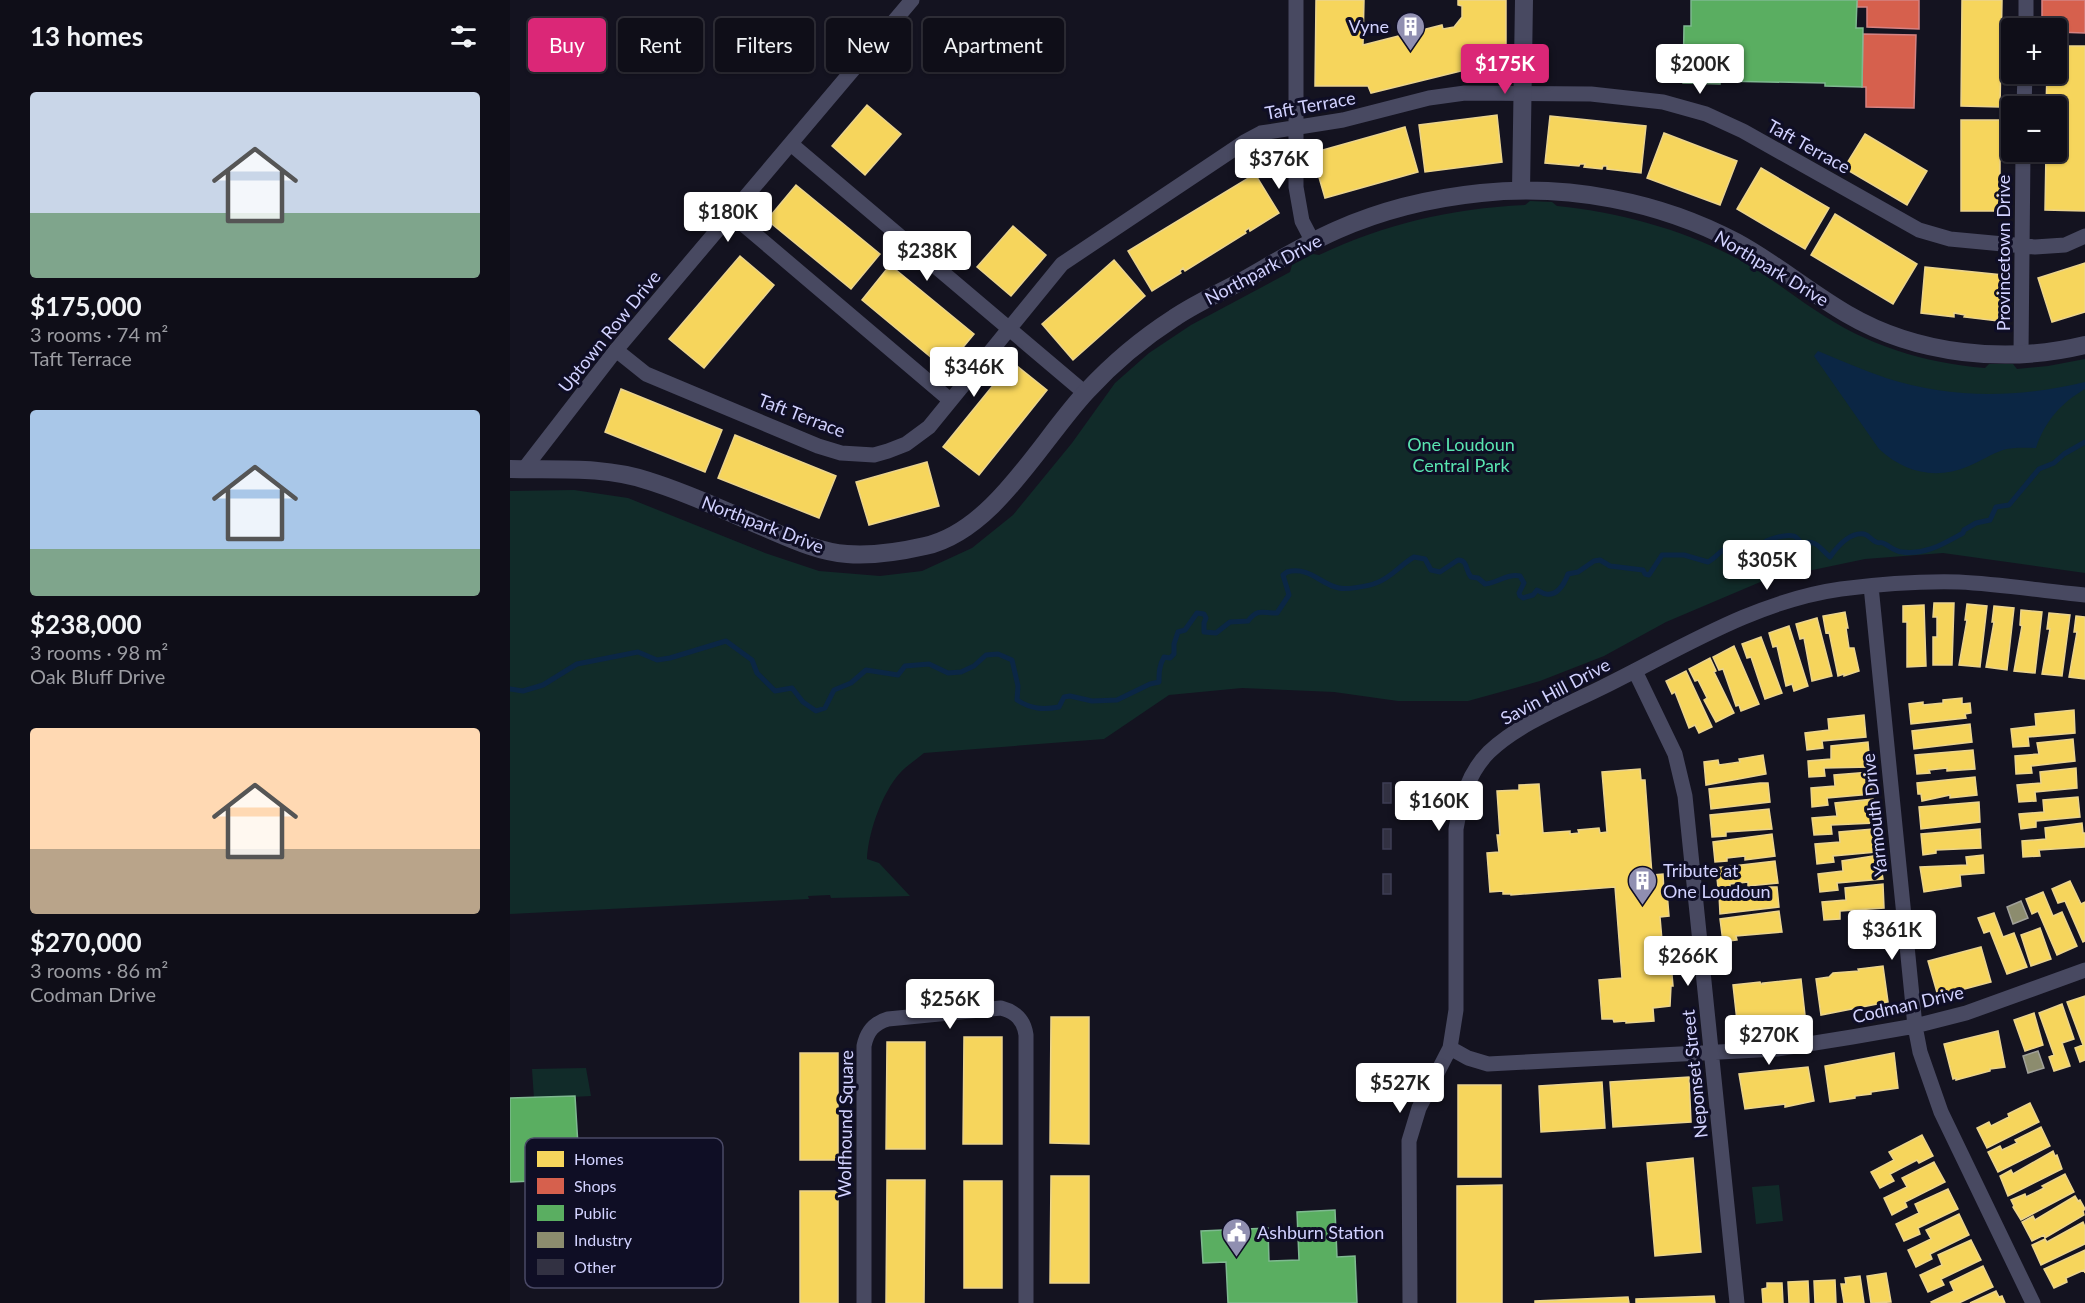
<!DOCTYPE html>
<meta charset="utf-8">
<style>
body{margin:0;font-family:Lato,sans-serif;background:#181721;color:#f1f3f6;height:100vh;display:flex;flex-direction:column;font-size:22px;white-space:nowrap}
*{box-sizing:border-box;margin:0}
p{font-size:20px;color:#9b9ca2}
.icon{flex:none;width:33px;height:33px;fill:none;stroke:currentColor;stroke-width:2;stroke-linecap:round;stroke-linejoin:round}
.map{position:relative;flex:1;overflow:hidden}
.drawer{display:flex;flex-direction:column;background:#0f0e18;width:510px}
.drawer>*{flex:none}
.hud{position:absolute;left:18px;top:18px;width:570px;height:54px;display:flex;gap:12px}
.controls{position:absolute;left:1491px;top:18px;display:grid;gap:12px}
.controls a{display:grid;place-items:center;width:66px;height:66px;border-radius:6px;background:#0f0e18;box-shadow:0 2px 4px #0004,0 0 0 2px #2f2e37;font-size:30px}
.price{position:absolute;translate:-50% -51px;padding:0 14px;border-radius:6px;background:#fff;color:#222;font-size:20px;line-height:39px;filter:drop-shadow(0 2px 3px #0008)}
.price::after{content:'';position:absolute;left:50%;top:36px;width:18px;height:14px;margin-left:-9px;background:inherit;clip-path:polygon(0 0,100% 0,50% 100%)}
.price.current{background:#db2777;color:#fff}
ul{padding:0;list-style:none}
li{display:grid;align-content:center;gap:12px;height:318px;padding:0 30px}
li span{display:grid;place-items:center;height:186px;border-radius:6px;color:#555}
li>.icon{margin-inline-start:auto}
span .icon{width:108px;height:108px;fill:#fffc;stroke-width:1}
li b{font-size:26px}
h2{display:flex;justify-content:space-between;align-items:center;height:72px;padding:0 30px;font-size:26px}
.chip{padding:0 21px;border-radius:6px;background:#0f0e18;box-shadow:0 2px 4px #0004,0 0 0 2px #2f2e37;font-size:21px;line-height:54px}
.chip.current{background:#db2777;color:#fff}
main{display:flex;flex:1;min-height:0}
.map>svg:first-child{display:block}
</style>
<main>
<section class="drawer">
<h2>13 homes<svg class="icon" aria-label="filters" viewBox="0 0 24 24"><path d="M4 7h16M4 17h16"/><circle cx="9" cy="7" r="2"/><circle cx="15" cy="17" r="2"/></svg></h2>
<ul>
<li><span style="background:linear-gradient(#c9d6e8 65%,#7fa58c 0)"><svg class="icon" aria-label="home" viewBox="0 0 24 24"><path d="M3 11l9-7 9 7M6 9v11h12V9"/></svg></span><div><b>$175,000</b><p>3 rooms · 74 m²</p><p>Taft Terrace</p></div></li>
<li><span style="background:linear-gradient(#a9c7e8 75%,#7fa58c 0)"><svg class="icon" aria-label="home" viewBox="0 0 24 24"><path d="M3 11l9-7 9 7M6 9v11h12V9"/></svg></span><div><b>$238,000</b><p>3 rooms · 98 m²</p><p>Oak Bluff Drive</p></div></li>
<li><span style="background:linear-gradient(#ffd9b3 65%,#b9a48a 0)"><svg class="icon" aria-label="home" viewBox="0 0 24 24"><path d="M3 11l9-7 9 7M6 9v11h12V9"/></svg></span><div><b>$270,000</b><p>3 rooms · 86 m²</p><p>Codman Drive</p></div></li>
</ul>
</section>
<div class="map">
<svg width="1575" height="1303" viewBox="0 0 1575 1303">
<rect width="100%" height="100%" fill="#141320"/>
<path fill="#112b29" d="M1020 201 1042 202 1047 206C1114 213 1179 231 1237 264 1261 278 1282 295 1305 310 1356 345 1414 363 1475 368L1479 364H1503L1507 369 1538 366 1575 359V573L1433 553 1355 559 1255 580 1156 622 1094 656 1030 681 958 701H888L824 692 732 688 659 695 594 739 414 753C408 758 401 763 395 768 374 786 358 832 357 859L369 863 400 896 321 898 320 895 298 896 299 899 0 914V491L64 490 118 498 255 553 309 571 370 576 412 571 462 548 503 515 562 443 605 383 639 353 681 325 780 272 782 265 803 254 809 255C878 223 939 209 1015 205Z
M76 1068 81 1096 24 1099 22 1069Z
M1269 1185 1273 1221 1246 1224 1242 1187Z"/>
<path fill="#0b2644" d="M1308 351C1330 360 1353 370 1376 378 1440 399 1510 398 1575 382V389C1551 403 1535 421 1526 448 1515 448 1504 447 1493 450 1481 454 1471 461 1459 466 1426 480 1395 473 1369 449L1304 356Z"/>
<path fill="#f6d55c" stroke="#ebd48d" stroke-width="1.5" d="M806 0H854L853 45 932 25 933 29 944 27 952 17V6L948 5V0H996V60L861 93 858 86H805Z
M1452 0H1492L1490 107 1451 106Z
M1546 46H1575V211L1535 210 1536 152H1546V106H1536L1537 74H1546Z
M357 105 391 134 355 175 322 146Z
M987 115 992 162 915 172 909 125Z
M1040 116 1136 126 1131 173 1097 169V166H1093L1092 169 1074 167 1075 164H1070L1069 166 1035 163Z
M1451 120H1490V211H1451Z
M895 127 908 172 815 198 802 153Z
M1154 133 1227 161 1210 205 1137 178Z
M1355 134 1417 171 1397 205 1334 168Z
M1251 168 1319 208 1295 249 1227 209Z
M745 174 769 213 740 231 739 228 735 231 736 233 675 271 673 268 670 271 671 273 642 291 618 251Z
M286 185 370 254 341 289 257 220Z
M1325 214 1407 264 1383 304 1301 255Z
M503 226 536 255 501 296 467 267Z
M230 256 264 285 194 368 159 339Z
M604 260 635 296 563 360 532 324Z
M1575 263V312L1542 322 1528 278Z
M380 265 464 334 435 369 352 300Z
M1415 267 1493 275 1488 321 1454 317 1455 315 1444 313V317L1411 313Z
M502 362 537 390 469 475 433 447Z
M111 389 212 430 195 472 95 432Z
M225 435 326 476 309 518 208 478Z
M417 462 429 506 359 525 346 482Z
M1424 603H1444L1442 665H1423V637H1427V617H1423Z
M1457 604 1477 606 1470 667 1449 665 1457 620H1455Z
M1414 605 1416 666 1397 667V622H1393V606Z
M1484 606 1504 608 1497 670 1476 667 1484 622H1482Z
M1511 610 1532 612 1525 673 1504 671 1512 626 1510 625Z
M1335 612 1338 628H1336L1339 648H1344L1349 671 1334 676V674L1328 676 1319 632 1316 633 1313 616Z
M1539 613 1560 615 1552 676 1532 674 1540 629H1537Z
M1566 616 1575 617V679L1559 677 1567 632H1564Z
M1307 618 1322 676 1302 681 1294 638 1290 639 1286 624Z
M1279 626 1298 686 1284 691 1282 684 1276 686 1267 646 1263 647 1259 633Z
M1251 637 1272 693 1255 699 1241 657 1237 658 1232 644Z
M1224 646 1249 704 1231 711 1229 705 1226 706 1213 669 1209 670 1203 657Z
M1200 658 1206 671 1204 672 1224 713 1206 722 1194 700 1197 698 1188 680 1185 681 1179 669Z
M1176 671 1202 727 1189 733 1185 725 1179 728 1165 692 1162 694 1156 681Z
M1452 698V704L1460 703 1461 713 1455 714 1456 718 1401 724 1399 704 1413 702V705L1433 703V700Z
M1564 710 1565 733 1518 737 1519 746 1503 747 1501 729 1526 726 1525 714Z
M1354 715 1356 737 1312 741 1313 748 1297 750 1295 733 1319 730 1318 719Z
M1460 724 1462 742 1404 749 1402 731Z
M1563 739 1565 761 1521 766 1522 773 1506 774 1505 756 1529 754 1527 743Z
M1358 742 1360 767 1314 768 1315 776 1299 777 1298 761 1321 759V746Z
M1463 750 1465 769 1437 771V768L1419 770 1420 773 1407 774 1405 755Z
M1253 755 1256 774 1196 785 1194 762 1208 760 1209 765 1230 762 1229 759Z
M1566 768 1567 788 1525 792 1526 801 1509 802 1507 785 1531 783 1530 772Z
M1130 769 1131 780H1135L1142 875 1153 874 1154 892H1157L1159 916 1150 917 1154 964 1161 963 1163 986H1161L1160 1006 1143 1008 1144 1021 1116 1023V1021L1104 1022 1103 1019H1092L1089 980 1112 978 1105 887 1001 895V894H993V891L980 892 977 853 989 852 987 835H990L987 791 1009 790V785L1029 784 1033 833 1060 831V834L1069 833 1068 830 1089 828 1090 833 1097 832 1092 772Z
M1360 772 1362 794 1317 798 1318 805 1302 807 1301 788 1325 786 1324 775Z
M1465 777 1467 795 1440 798V795L1412 801 1411 794H1408L1407 783Z
M1250 783H1258L1260 802 1201 809 1199 789Z
M1568 797 1570 817 1526 821V827L1511 829 1509 814 1534 812 1533 800Z
M1363 799 1365 823 1321 825 1322 834 1304 835 1302 818 1327 816 1325 803Z
M1469 802 1470 822 1411 829 1409 807Z
M1259 809 1262 829 1216 832V836L1202 837 1200 815Z
M1572 823 1573 833H1575V847L1529 850 1530 856 1513 857 1512 841 1536 839 1535 828Z
M1363 829 1366 852 1323 856 1324 862 1307 864 1305 844 1330 842 1329 832Z
M1470 829 1471 848 1426 850V853L1413 855 1411 834Z
M1262 834 1265 856 1235 860V856L1217 858V861L1205 862 1203 842Z
M1369 855 1373 879 1327 883 1328 890 1310 892 1308 874 1333 871 1332 861Z
M1473 855 1474 873 1450 875 1451 886 1414 892 1410 867 1457 865 1456 857Z
M1265 861 1268 883 1238 886V882L1220 884V887L1208 888 1206 868Z
M1560 881 1571 904 1575 902V941L1573 942 1555 901 1548 903 1542 889Z
M1373 884 1374 908 1330 911V919L1314 920 1312 902 1336 900 1335 888Z
M1259 887H1267L1269 907 1210 914 1209 894 1259 889Z
M1533 892 1543 916 1552 912 1567 946 1547 955 1528 911 1522 914 1516 899Z
M1269 911 1272 932 1226 936 1227 940 1213 942 1210 919Z
M1484 913 1493 937 1504 933 1517 967 1497 974 1480 931 1474 933 1468 918Z
M1530 928 1541 959 1521 966 1511 935Z
M1471 947 1481 982 1428 996 1418 961Z
M1373 966 1378 1002 1311 1015 1306 979 1319 977 1323 973 1349 971 1348 969Z
M1291 979 1295 1015 1227 1021 1223 985 1250 982 1251 984H1254L1253 983Z
M1575 996V1060L1570 1062 1565 1048 1573 1045 1557 1002Z
M1552 1004 1564 1039 1552 1043 1560 1066 1544 1071 1539 1057 1544 1055 1529 1013Z
M1524 1013 1533 1045 1515 1051 1504 1020Z
M541 1017H579V1144L540 1143Z
M1488 1031 1495 1067 1480 1069V1071L1446 1080V1078L1443 1079 1434 1044Z
M454 1037H492V1144H453Z
M377 1042H415V1149H376Z
M290 1053H328V1160H290Z
M1384 1053 1388 1088 1361 1092V1094L1345 1096V1098L1320 1102 1315 1066Z
M1298 1067 1304 1101 1275 1107V1104L1235 1109 1229 1074Z
M1179 1077 1181 1122 1103 1127 1100 1082Z
M1092 1082 1095 1128 1031 1132 1029 1086Z
M948 1085H991V1177H948Z
M1520 1103 1529 1122 1477 1148 1467 1128 1479 1122 1481 1126 1499 1117 1498 1114Z
M1531 1127 1540 1146 1488 1172 1478 1152 1490 1146 1492 1150 1507 1143 1505 1140Z
M1412 1135 1423 1156 1409 1163 1407 1160 1380 1174 1384 1181 1370 1188 1361 1172 1384 1160 1379 1152Z
M1543 1151 1545 1156 1547 1155 1552 1169 1498 1196 1490 1176 1501 1170 1503 1174Z
M1183 1158 1191 1252 1145 1256 1137 1163Z
M1424 1162 1435 1182 1395 1202 1397 1207 1382 1215 1374 1198 1397 1187 1392 1178Z
M1555 1174 1564 1192 1511 1220 1503 1207 1504 1206 1501 1200 1515 1194 1516 1197 1534 1188 1532 1186Z
M541 1176H579V1283H540Z
M377 1180H415L414 1303H376Z
M454 1181H492V1288H454Z
M992 1185V1303H947V1186Z
M1438 1189 1448 1209 1408 1228 1410 1234 1394 1241 1386 1224 1409 1213 1405 1204Z
M290 1191H328V1303H290Z
M1565 1196 1568 1201 1570 1200 1575 1209 1573 1211 1574 1215 1535 1238 1534 1235 1522 1241 1512 1222 1523 1216 1525 1220Z
M1449 1214 1459 1235 1420 1254 1422 1259 1406 1267 1398 1250 1421 1239 1416 1230Z
M1573 1222 1575 1227V1244L1531 1265 1522 1245 1535 1239 1537 1242Z
M1461 1240 1471 1260 1431 1279 1434 1285 1418 1292 1410 1275 1432 1265 1428 1255Z
M1575 1250V1273L1574 1270 1556 1278 1557 1282 1544 1288 1534 1269Z
M1473 1266 1483 1287 1449 1303H1422L1421 1302 1444 1291 1440 1282Z
M1376 1273 1381 1302 1361 1303 1357 1276Z
M1350 1276 1354 1303H1334L1331 1284H1336L1335 1278Z
M1325 1280 1326 1303H1305L1304 1281Z
M1298 1281 1299 1303H1279L1278 1282Z
M1257 1283H1272L1273 1303H1253L1252 1289 1257 1288Z
M1486 1291 1489 1297 1492 1296 1495 1303H1460Z
M1204 1296 1205 1303H1126V1299Z
M1118 1297 1119 1303H1025V1301Z"/>
<path fill="#d6604d" stroke="#d58282" stroke-width="1.5" d="M1347 0H1409V29L1357 27V7H1347Z
M1532 0H1575V33L1546 32V28H1543V20H1532Z
M1353 34 1406 35 1404 108 1356 107V87H1352Z"/>
<path fill="#5aae61" stroke="#7eb990" stroke-width="1.5" d="M1181 0H1347L1346 28H1353L1352 87 1315 86V83L1210 81V84L1173 83 1174 26H1181Z
M65 1096 70 1179 0 1182V1098Z
M825 1210 827 1257 845 1256 847 1303H718L716 1262 693 1263 691 1231 758 1228 759 1261 789 1260 787 1212Z"/>
<path fill="#8c8c6e" stroke="#a1a19a" stroke-width="1.5" d="M1511 901 1518 918 1503 924 1497 907Z
M1528 1051 1534 1068 1518 1073 1513 1056Z"/>
<g fill="none" stroke-linecap="round" stroke-linejoin="round">
<path stroke="#0b2644" stroke-width="5" d="M0 689 13 691 33 685 67 664 128 652 147 660 160 658 216 641 242 660 247 673 265 691 282 688 293 702 306 711 315 708 324 690 341 683 356 670 388 675 395 666 419 664 438 673 451 672 464 666 476 655 488 654 502 660 508 686 507 700C521 709 533 710 549 707L554 697 560 696 582 701 607 700 640 684 649 682C649 673 649 666 654 657L660 658 664 654V644L668 632 675 630 687 613 694 614 696 618 694 623V632L706 633 720 622 738 621C749 607 754 614 767 613L779 595 773 575 777 572C800 566 811 585 829 588 836 590 859 586 866 583 881 578 890 565 904 557L915 559 921 570 930 572 948 560C958 560 955 570 961 577L968 578 975 584C987 583 998 573 1010 576L1014 583 1009 593 1010 596 1013 598 1023 595 1027 590C1030 591 1033 594 1036 594 1048 596 1055 582 1058 574L1068 572 1084 561 1090 560 1100 566 1133 570 1135 574 1139 575 1152 555H1174L1198 562C1206 558 1212 548 1220 547L1235 566 1245 569 1251 564 1252 544C1256 539 1277 534 1283 536 1286 536 1289 540 1291 543 1308 540 1308 547 1320 557 1327 547 1340 532 1354 534 1359 535 1361 540 1366 542 1371 544 1369 541 1375 544 1381 547 1384 551 1392 552 1416 555 1433 544 1453 533L1454 530 1466 523 1480 520 1486 507 1499 505 1529 469 1544 463 1554 454 1575 442"/>
</g>
<path fill="#323142" stroke="#3e3e54" stroke-width="1.5" d="M873 783H881V803H873Z
M873 829H881V849H873Z
M873 874H881V894H873Z"/>
<g fill="none" stroke-linecap="round" stroke-linejoin="round">
<path stroke="#484961" stroke-width="15" d="M786 0V187L792 221 803 242
M1516 28V0
M1514 106 1515 74
M281 144 575 393
M221 214 440 400
M106 350 136 374 308 446 331 453 364 455 378 451 396 444 419 427 552 264 736 141 751 133 833 120 919 98 955 93 1081 94 1153 102 1196 114 1233 131 1409 230 1440 239 1525 247 1555 245 1575 236
M1511 354 1513 152
M14 469 106 350 402 0
M1361 586 1405 1026 1410 1052 1431 1112 1523 1303
M1125 671 1165 754 1175 796 1227 1303
M940 1048 958 1058 978 1064 1267 1049 1342 1037 1405 1026 1456 1013 1575 970
M354 1303V1046C357 1031 364 1023 378 1019L491 1008C506 1012 514 1020 516 1035V1303
M900 1303 899 1141 909 1108 940 1048 946 1010V829C951 800 958 773 979 752 1009 723 1057 705 1093 687 1170 649 1245 601 1331 589 1370 584 1410 581 1449 582 1491 584 1533 591 1575 595"/>
<path stroke="#484961" stroke-width="18" d="M1011 190 1014 0
M0 469C47 470 95 466 139 481 178 493 216 511 253 527 279 538 308 552 337 554 363 556 389 552 415 546 484 531 531 440 577 391 602 364 633 338 664 318 686 303 711 292 734 280 764 263 795 244 827 230 872 210 922 198 971 193 1057 184 1149 201 1226 242 1265 263 1299 292 1337 314 1407 355 1497 364 1575 345"/>
</g>
<defs>
<symbol id="building-pin" viewBox="-11 -11 22 30"><path d="M0 17L-7.5 6A9.5 9.5 0 1 1 7.5 6Z" fill="#908fb1" stroke="#0f0e25"/><path d="M-4-6H4V6H1V3H-1V6H-4ZM-2.5-4.3h1.7v1.8h-1.7ZM.8-4.3h1.7v1.8H.8ZM-2.5-1h1.7V.8h-1.7ZM.8-1h1.7V.8H.8Z" fill="#fff"/></symbol>
<symbol id="civic-pin" viewBox="-11 -11 22 30"><path d="M0 17L-7.5 6A9.5 9.5 0 1 1 7.5 6Z" fill="#908fb1" stroke="#0f0e25"/><path d="M-.6-6.5H3V-4.5H.6V-3L4-1V1h2V6H-6V1h2V-1L-.6-3ZM-1.2 2.5V6h2.4V2.5Z" fill="#fff"/></symbol>
</defs>
<g fill-rule="evenodd">
<use href="#building-pin" x="884" y="10" width="33" height="45"/>
<use href="#building-pin" x="1116" y="864" width="33" height="45"/>
<use href="#civic-pin" x="710" y="1216" width="33" height="45"/>
</g>
<g text-anchor="middle" dominant-baseline="central" stroke-width="6" stroke-linejoin="round" paint-order="stroke">
<g font-size="18" fill="#d2d2ff" stroke="#0f0e25" text-anchor="start">
<text x="879" y="26" text-anchor="end">Vyne</text>
<text x="1153" y="870">Tribute at<tspan x="1153" dy="21">One Loudoun</tspan></text>
<text x="747" y="1232">Ashburn Station</text>
</g>
<g font-size="18" fill="#d2d2ff" stroke="#0f0e25">
<text transform="translate(800 105) rotate(-10)">Taft Terrace</text>
<text transform="translate(1299 146) rotate(29)">Taft Terrace</text>
<text transform="translate(1493 253) rotate(-90)">Provincetown Drive</text>
<text transform="translate(1262 268) rotate(31)">Northpark Drive</text>
<text transform="translate(753 269) rotate(-28)">Northpark Drive</text>
<text transform="translate(99 331) rotate(-51)">Uptown Row Drive</text>
<text transform="translate(292 415) rotate(21)">Taft Terrace</text>
<text transform="translate(253 524) rotate(21)">Northpark Drive</text>
<text transform="translate(1045 691) rotate(-28)">Savin Hill Drive</text>
<text transform="translate(1364 815) rotate(-96)">Yarmouth Drive</text>
<text transform="translate(1398 1004) rotate(-13)">Codman Drive</text>
<text transform="translate(1184 1074) rotate(-96)">Neponset Street</text>
<text transform="translate(335 1124) rotate(-89)">Wolfhound Square</text>
</g>
<g font-size="18" fill="#59e4b0" stroke="#0f0e25">
<text x="951" y="444">One Loudoun<tspan x="951" dy="21">Central Park</tspan></text>
</g>
</g>
<rect x="15" y="1138" width="198" height="150" rx="9" fill="#0f0e25" stroke="#4a4966" stroke-width="1.5"/>
<rect x="27" y="1151" width="27" height="16" fill="#f6d55c"/>
<rect x="27" y="1178" width="27" height="16" fill="#d6604d"/>
<rect x="27" y="1205" width="27" height="16" fill="#5aae61"/>
<rect x="27" y="1232" width="27" height="16" fill="#8c8c6e"/>
<rect x="27" y="1259" width="27" height="16" fill="#323142"/>
<g font-size="16" fill="#d2d2ff">
<text x="64" y="1165">Homes</text>
<text x="64" y="1192">Shops</text>
<text x="64" y="1219">Public</text>
<text x="64" y="1246">Industry</text>
<text x="64" y="1273">Other</text>
</g>
</svg>
<div class="controls">
<a>+</a>
<a>−</a>
</div>
<b class="price current" style="left:995px;top:95px">$175K</b>
<b class="price" style="left:1190px;top:95px">$200K</b>
<b class="price" style="left:769px;top:190px">$376K</b>
<b class="price" style="left:218px;top:243px">$180K</b>
<b class="price" style="left:417px;top:282px">$238K</b>
<b class="price" style="left:464px;top:398px">$346K</b>
<b class="price" style="left:1257px;top:591px">$305K</b>
<b class="price" style="left:929px;top:832px">$160K</b>
<b class="price" style="left:1382px;top:961px">$361K</b>
<b class="price" style="left:1178px;top:987px">$266K</b>
<b class="price" style="left:440px;top:1030px">$256K</b>
<b class="price" style="left:1259px;top:1066px">$270K</b>
<b class="price" style="left:890px;top:1114px">$527K</b>
<div class="hud">
<a class="chip current">Buy</a>
<a class="chip">Rent</a>
<a class="chip">Filters</a>
<a class="chip">New</a>
<a class="chip">Apartment</a>
</div>
</div>
</main>
